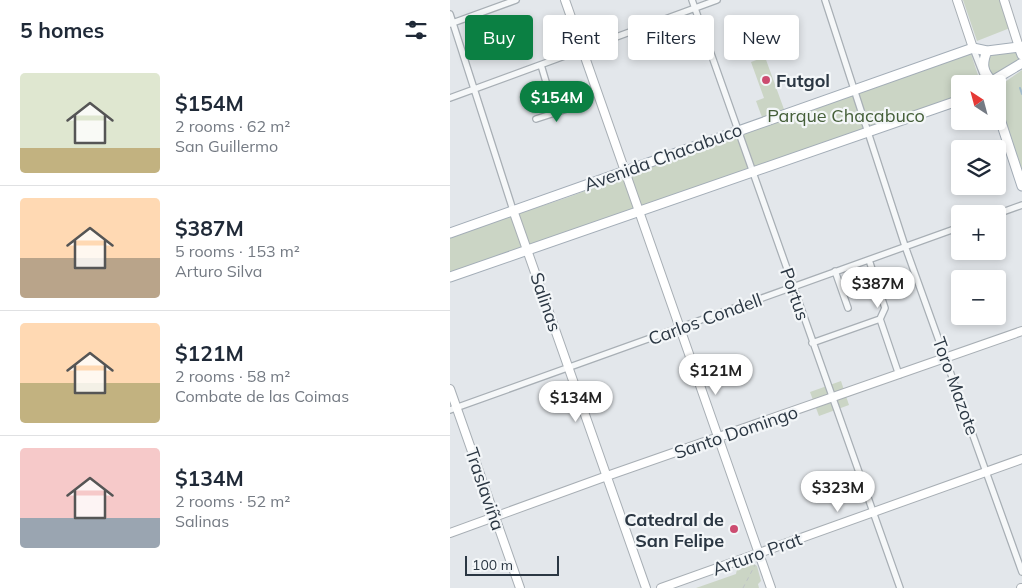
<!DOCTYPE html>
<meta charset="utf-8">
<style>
body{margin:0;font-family:Mulish,sans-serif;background:#f2f2f3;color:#1f2937;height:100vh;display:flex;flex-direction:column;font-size:19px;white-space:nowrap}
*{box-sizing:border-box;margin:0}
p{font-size:16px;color:#747a83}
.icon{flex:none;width:28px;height:28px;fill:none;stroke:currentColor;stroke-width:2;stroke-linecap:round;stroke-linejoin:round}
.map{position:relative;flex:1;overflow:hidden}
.sheet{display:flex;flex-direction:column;background:#fff;width:450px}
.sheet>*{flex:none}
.banner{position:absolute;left:15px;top:15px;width:475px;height:45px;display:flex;gap:10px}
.needle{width:32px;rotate:324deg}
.tools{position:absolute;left:501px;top:75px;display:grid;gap:10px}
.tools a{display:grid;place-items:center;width:55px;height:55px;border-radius:5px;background:#fff;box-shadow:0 2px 8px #0003;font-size:25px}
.scale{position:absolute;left:15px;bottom:12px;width:94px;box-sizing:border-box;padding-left:5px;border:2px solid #2b3743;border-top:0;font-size:14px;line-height:18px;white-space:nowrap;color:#2b3743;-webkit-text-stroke:4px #f3f6f8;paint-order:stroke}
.price{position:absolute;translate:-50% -42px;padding:0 11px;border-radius:18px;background:#fff;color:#222;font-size:16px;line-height:32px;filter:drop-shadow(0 1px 2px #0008)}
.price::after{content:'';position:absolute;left:50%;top:30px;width:15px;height:11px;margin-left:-8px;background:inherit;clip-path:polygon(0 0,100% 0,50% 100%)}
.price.selected{background:#0b8043;color:#fff}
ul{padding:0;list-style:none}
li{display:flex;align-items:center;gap:15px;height:125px;padding:0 20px}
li+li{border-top:1px solid #e0e1e3}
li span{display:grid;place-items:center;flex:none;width:140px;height:100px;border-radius:5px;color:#555}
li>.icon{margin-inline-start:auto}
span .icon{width:60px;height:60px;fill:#fffc;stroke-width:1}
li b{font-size:21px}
h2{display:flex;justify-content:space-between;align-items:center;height:60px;padding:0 20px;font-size:21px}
.pill{padding:0 18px;border-radius:5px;background:#fff;box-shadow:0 2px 8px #0003;font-size:18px;line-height:45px}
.pill.selected{background:#0b8043;color:#fff}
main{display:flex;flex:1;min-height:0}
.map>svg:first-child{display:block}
</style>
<main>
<section class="sheet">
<h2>5 homes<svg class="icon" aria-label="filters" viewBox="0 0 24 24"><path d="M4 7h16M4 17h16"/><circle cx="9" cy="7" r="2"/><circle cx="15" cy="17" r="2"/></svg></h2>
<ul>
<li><span style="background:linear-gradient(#dfe7d0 75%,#c2b280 0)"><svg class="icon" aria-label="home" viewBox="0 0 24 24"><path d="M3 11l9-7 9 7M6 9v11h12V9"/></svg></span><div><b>$154M</b><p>2 rooms · 62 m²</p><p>San Guillermo</p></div></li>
<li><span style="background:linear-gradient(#ffd9b3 60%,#b9a48a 0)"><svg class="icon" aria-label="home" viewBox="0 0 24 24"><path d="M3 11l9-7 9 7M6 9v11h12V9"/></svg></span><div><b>$387M</b><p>5 rooms · 153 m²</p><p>Arturo Silva</p></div></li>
<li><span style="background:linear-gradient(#ffd9b3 60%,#c2b280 0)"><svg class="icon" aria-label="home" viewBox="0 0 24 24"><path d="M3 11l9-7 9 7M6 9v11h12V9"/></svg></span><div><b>$121M</b><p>2 rooms · 58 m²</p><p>Combate de las Coimas</p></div></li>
<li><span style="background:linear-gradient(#f6c9c9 70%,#9aa5b1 0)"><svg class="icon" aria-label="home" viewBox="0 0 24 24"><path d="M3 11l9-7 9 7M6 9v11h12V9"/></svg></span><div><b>$134M</b><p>2 rooms · 52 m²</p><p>Salinas</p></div></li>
</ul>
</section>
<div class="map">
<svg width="572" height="588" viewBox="0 0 572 588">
<rect width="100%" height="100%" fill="#e3e7eb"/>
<path fill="#cbd5c5" d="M513 0H550L560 28 527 41Z
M561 51C567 53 569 54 569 60L552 74 541 76 536 60C543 53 551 52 561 51Z
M521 54 531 84H510V96L0 272V236L116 198 402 93Z
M315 57 335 112 313 120 306 101 314 98 301 62Z
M572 70V172L548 97V87Z
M391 381 399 405 369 416 360 392Z
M304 564 307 566 311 581 308 584 309 588H246L286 574 287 569Z"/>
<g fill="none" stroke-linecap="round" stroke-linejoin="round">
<path stroke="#9fb9ca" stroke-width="2" d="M570 88 572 94"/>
<defs>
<path id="street" d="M242 0 450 588
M375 0 455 246 572 572
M0 14 63 210
M0 24 66 0
M523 48 537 84
M91 65 105 112
M0 98 267 0
M86 119 123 107
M547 214 572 205
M419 260 435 308 430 319
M385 271 398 308
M362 343 430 319 449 375
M0 410 510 227"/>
<path id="secondary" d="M115 0 321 588
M507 0 523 48
M554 0 569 47 572 46
M63 210 196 588
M0 389 70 588
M0 533 157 476 572 331
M211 588 572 459
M571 588H572"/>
<path id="primary" d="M537 51C532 63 532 71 542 81
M541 84 542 81 572 63
M548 113 572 186
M0 233 523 48 537 51 569 47 572 55
M0 277 510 100"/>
</defs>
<use href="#street" stroke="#a8afb5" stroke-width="8"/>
<use href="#secondary" stroke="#a8afb5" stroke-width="10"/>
<use href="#primary" stroke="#a3adb7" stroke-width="11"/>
<path stroke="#bdc2c6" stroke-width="1" stroke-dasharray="4 4" stroke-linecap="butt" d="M293 588 305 565"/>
<use href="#street" stroke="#f6f8f9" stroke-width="5.5"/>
<use href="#secondary" stroke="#fff" stroke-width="8"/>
<use href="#primary" stroke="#fff" stroke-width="9"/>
</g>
<g fill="#cc4c70" stroke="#f3f6f8" stroke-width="2">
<circle cx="316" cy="80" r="5"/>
<circle cx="284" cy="529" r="5"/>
</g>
<g text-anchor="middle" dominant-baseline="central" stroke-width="4.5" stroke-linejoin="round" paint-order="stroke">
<g font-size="18" font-weight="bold" fill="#2b3743" stroke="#f3f6f8" text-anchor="start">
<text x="326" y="80">Futgol</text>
<text x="274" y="519" text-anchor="end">Catedral de<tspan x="274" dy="21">San Felipe</tspan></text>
</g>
<g font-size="18" fill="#455f39" stroke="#f3f6f8">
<text x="396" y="115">Parque Chacabuco</text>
</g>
<g font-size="18" fill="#2b3743" stroke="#f3f6f8">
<text transform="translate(213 157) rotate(-20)">Avenida Chacabuco</text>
<text transform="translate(345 294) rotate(71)">Portus</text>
<text transform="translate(96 302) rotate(71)">Salinas</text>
<text transform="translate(255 319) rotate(-20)">Carlos Condell</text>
<text transform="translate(506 386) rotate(70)">Toro Mazote</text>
<text transform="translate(286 432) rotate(-19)">Santo Domingo</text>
<text transform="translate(35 489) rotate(71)">Traslaviña</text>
<text transform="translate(307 554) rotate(-20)">Arturo Prat</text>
</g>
</g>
</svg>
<div class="tools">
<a><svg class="needle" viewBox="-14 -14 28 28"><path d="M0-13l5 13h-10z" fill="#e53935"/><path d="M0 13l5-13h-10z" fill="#747a83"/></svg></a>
<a><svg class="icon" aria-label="layers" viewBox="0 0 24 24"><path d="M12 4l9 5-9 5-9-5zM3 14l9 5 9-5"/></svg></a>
<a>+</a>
<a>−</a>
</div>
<div class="scale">100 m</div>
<b class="price selected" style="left:107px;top:123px">$154M</b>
<b class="price" style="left:428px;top:309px">$387M</b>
<b class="price" style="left:266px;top:396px">$121M</b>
<b class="price" style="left:126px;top:423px">$134M</b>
<b class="price" style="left:388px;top:513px">$323M</b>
<div class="banner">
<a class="pill selected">Buy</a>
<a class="pill">Rent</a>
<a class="pill">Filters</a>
<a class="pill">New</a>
</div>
</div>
</main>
